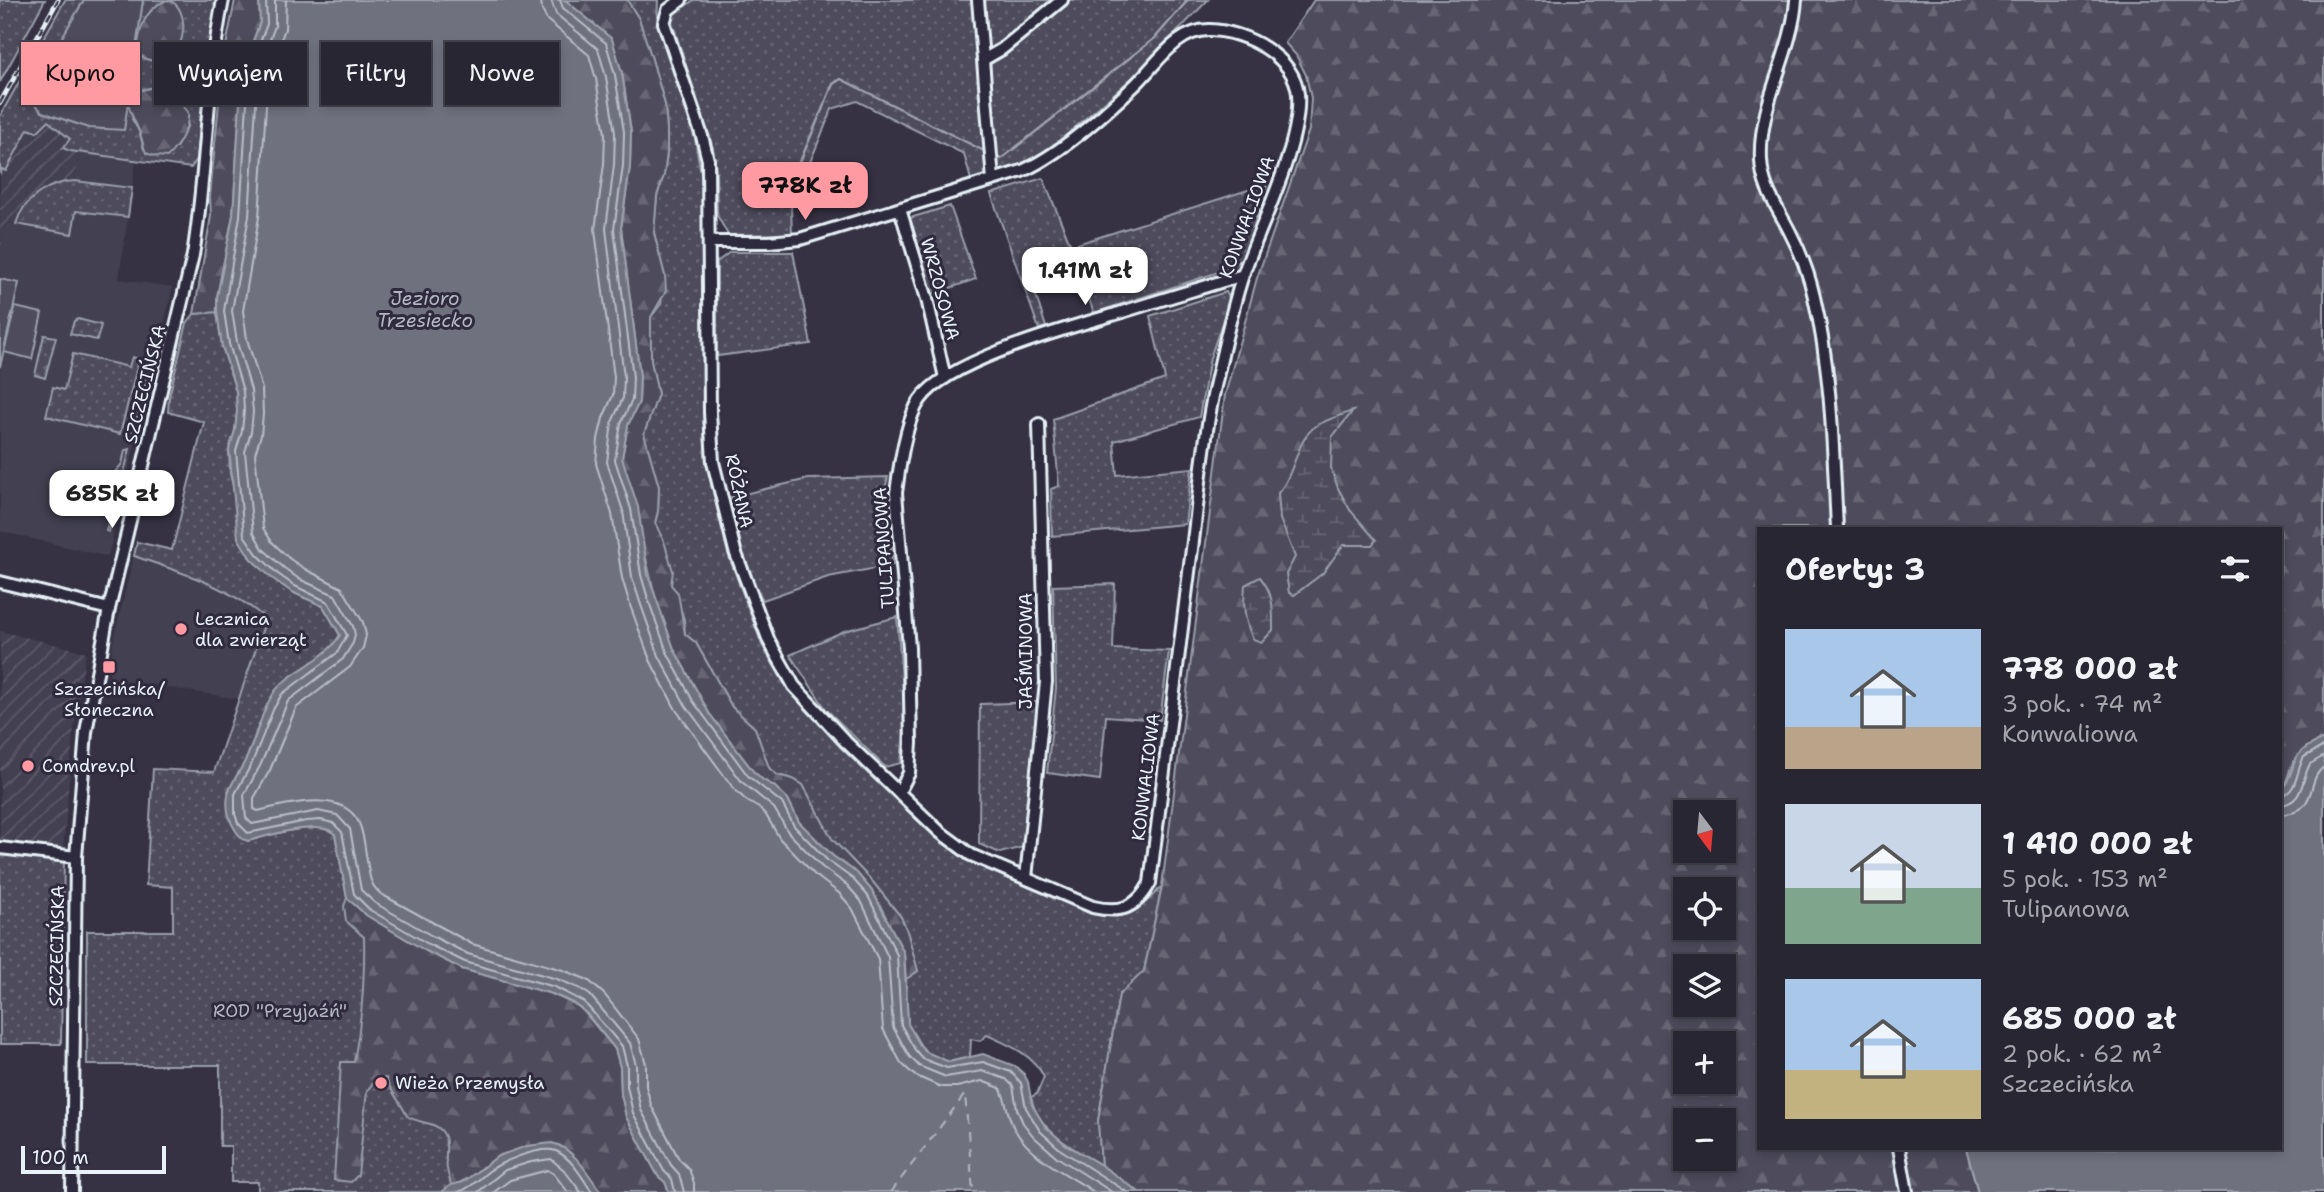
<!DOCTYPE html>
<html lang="pl">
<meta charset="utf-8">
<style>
body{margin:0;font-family:"Shantell Sans",sans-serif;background:#34323f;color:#f1f3f6;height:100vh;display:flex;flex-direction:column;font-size:26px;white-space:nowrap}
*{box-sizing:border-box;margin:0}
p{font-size:23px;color:#a5a5ac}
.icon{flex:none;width:38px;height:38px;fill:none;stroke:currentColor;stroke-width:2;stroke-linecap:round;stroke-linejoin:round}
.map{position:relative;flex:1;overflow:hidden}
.details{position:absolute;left:1757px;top:527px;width:525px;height:623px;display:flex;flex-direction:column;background:#282633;border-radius:0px;box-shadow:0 4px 10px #0003,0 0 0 2px #44434e}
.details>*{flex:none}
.guide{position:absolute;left:21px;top:42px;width:665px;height:63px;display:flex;gap:14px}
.needle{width:46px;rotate:164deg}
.fabs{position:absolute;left:1673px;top:800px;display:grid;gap:14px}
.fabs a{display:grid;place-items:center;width:63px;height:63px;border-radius:0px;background:#282633;box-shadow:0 4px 10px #0003,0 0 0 2px #44434e;font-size:35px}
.scale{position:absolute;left:21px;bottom:18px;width:145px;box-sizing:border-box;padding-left:7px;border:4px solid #e8f1f8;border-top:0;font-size:19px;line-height:24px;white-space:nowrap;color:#e8f1f8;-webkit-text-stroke:5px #2f2a3d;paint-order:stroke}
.price{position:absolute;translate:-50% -60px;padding:0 16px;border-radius:14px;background:#fff;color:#222;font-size:23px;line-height:46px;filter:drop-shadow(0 2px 4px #0008)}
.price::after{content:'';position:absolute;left:50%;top:42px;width:21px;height:16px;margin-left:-10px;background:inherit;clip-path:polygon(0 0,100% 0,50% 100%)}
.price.active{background:#ff9aa2;color:#111}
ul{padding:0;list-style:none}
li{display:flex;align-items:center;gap:21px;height:175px;padding:0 28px}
li span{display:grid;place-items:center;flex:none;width:196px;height:140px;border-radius:0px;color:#555}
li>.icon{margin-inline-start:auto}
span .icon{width:84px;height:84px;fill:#fffc;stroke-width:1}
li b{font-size:30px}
h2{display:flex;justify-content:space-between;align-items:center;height:84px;padding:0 28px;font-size:30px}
.chip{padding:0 24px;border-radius:0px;background:#282633;box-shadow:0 4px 10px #0003,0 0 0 2px #44434e;font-size:24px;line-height:63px}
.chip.active{background:#ff9aa2;color:#111}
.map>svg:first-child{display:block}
</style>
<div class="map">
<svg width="2324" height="1192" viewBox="0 0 2324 1192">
<defs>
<pattern id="industrial-furrows" width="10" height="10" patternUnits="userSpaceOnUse" patternTransform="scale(1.75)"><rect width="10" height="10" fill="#433f51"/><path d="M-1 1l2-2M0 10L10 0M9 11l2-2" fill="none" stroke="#5e5b6b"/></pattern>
<pattern id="green-dots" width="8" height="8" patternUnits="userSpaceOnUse" patternTransform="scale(1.75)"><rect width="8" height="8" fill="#4d4b5c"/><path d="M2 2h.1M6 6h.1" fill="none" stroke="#676574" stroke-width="1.8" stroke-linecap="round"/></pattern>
<pattern id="forest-firs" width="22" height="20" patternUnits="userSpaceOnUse" patternTransform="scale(1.75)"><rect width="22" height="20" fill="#4d4b5c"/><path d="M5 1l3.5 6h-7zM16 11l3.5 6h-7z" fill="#676574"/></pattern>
<pattern id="wetland-marsh" width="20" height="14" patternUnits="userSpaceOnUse" patternTransform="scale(1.75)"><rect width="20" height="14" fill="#4d4b5c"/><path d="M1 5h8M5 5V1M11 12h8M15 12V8" fill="none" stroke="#676574"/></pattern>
</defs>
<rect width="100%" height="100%" fill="#363244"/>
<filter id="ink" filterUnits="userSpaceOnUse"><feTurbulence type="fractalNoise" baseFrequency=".0143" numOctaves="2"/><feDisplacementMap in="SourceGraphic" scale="14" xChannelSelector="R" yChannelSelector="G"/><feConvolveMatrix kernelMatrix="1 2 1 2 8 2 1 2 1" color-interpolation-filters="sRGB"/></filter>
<g filter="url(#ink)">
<path fill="#433f51" d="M79 152 136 159 132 188 75 181Z
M75 210 128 217 119 279 173 287 108 557 0 531V252L6 223 72 233Z
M134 556 223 588 246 602 266 619 238 699 109 678 113 641Z"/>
<path fill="url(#industrial-furrows)" d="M48 120 70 140 63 148 79 152 75 181 54 184 29 201 20 213 16 224 6 223 0 252V174L2 169 7 170 28 129 40 130Z
M0 631 86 652 73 735 63 852 0 843Z"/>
<path fill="url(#green-dots)" stroke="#9a9eaa" stroke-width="2" fill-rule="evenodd" d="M0 0H45L0 82Z
M65 0H84L29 95 42 112 89 128 124 129 143 0H216L206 63 197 159 191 168 70 151 63 148 70 139 48 121 37 132 28 129 6 171 2 169 0 174V116ZM155 87 188 125 176 148 144 149 139 131 132 119 138 90Z
M627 0H658L657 23 695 139 702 180 703 412 706 463 728 554 762 645 788 690 840 747 935 837 967 861 1091 914C1129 922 1137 912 1162 886L1144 971 1119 995 1098 1121 1101 1165C1073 1148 1038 1132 1031 1097L1037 1094 1044 1077C1033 1054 1009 1045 987 1035L980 1041 971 1039 970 1057 949 1062 926 1052 920 1045 908 1024 906 979 918 971 907 931 901 917 872 881 832 839 803 785 793 779 777 775 769 768 755 728 732 707 696 643 685 634 684 619 671 585 655 523 658 511 659 487 644 434 658 394 651 361 650 330 651 317 661 304 665 276 654 233 657 196 664 175 667 153V130L665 105 651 56 639 19Z
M694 0H1208L1132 78 1050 149 1019 165 971 180 964 154 857 101 832 109 791 208 792 234 728 235 717 215 716 170 713 148 672 22 674 14Z
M1043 178 1071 246 1267 184 1244 257 1231 268 1094 313 1070 246 1025 262 1046 327 1039 329 991 194Z
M75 181 132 188 128 217 76 211 72 234 16 224C23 199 49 182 75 181Z
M950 206 976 279 933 294 910 218Z
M730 252H793L811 344 717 356V262Z
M1226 292 1230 299 1210 358 1199 417 1114 441 1117 475 1192 468 1185 524 1052 536 1051 489 1059 486 1053 419 1165 379 1150 316Z
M217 312 222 346 236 391 237 411 235 431 229 449 230 474 251 559 292 592 323 606 340 635 332 648 276 690 258 727 246 760 228 791 248 841C266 836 322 819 335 834L347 898 552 994 668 1188 669 1192H601L583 1168C547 1171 468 1168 441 1192H258V1182H231V1146H220V1065H87V931H173V887L146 885 153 769 214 772 266 619C227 585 182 573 134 556L137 542 172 550 204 422 168 412 169 397 187 323 194 314Z
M78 319 101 325 97 340 70 334 74 321Z
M44 335 56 337 45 378 35 375Z
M150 348 154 349 133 434 128 433Z
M73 354 129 367 132 357 139 359 120 434 46 416 53 387 64 390Z
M130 449 109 532 106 531 114 499 111 491 115 472 122 464 125 450Z
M888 477 884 493 893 565 828 577 763 600 746 570 731 497 808 479Z
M1115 584 1113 649 1169 651 1160 720 1106 716 1100 780 1047 773 1056 688 1053 586Z
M897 617 905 716 901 763 885 767 826 709 790 655 844 631Z
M1038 702 1023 847 1000 853 979 844 980 704Z
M0 851 64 859 61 1044H0Z"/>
<path fill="url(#forest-firs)" stroke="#9a9eaa" stroke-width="2" fill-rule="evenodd" d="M167 0C193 5 187 62 156 61 147 61 142 58 137 52 139 30 144 9 167 0Z
M235 0H259L260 22 242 71 233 215 217 297V312L194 314 211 216 210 196 223 61Z
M565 0H627L639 19 651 56 665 105 667 130V153L664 175 657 196 654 233 665 276 666 291 651 317V361L658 394 644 434 659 487 658 511 655 523 664 541 673 571 671 585 678 593 685 634 696 643 732 707 755 728 769 768 777 775 793 779 803 785 832 839 872 881 901 917 907 931 918 971 906 979 904 953 873 892 857 873 833 856 799 822 788 799 774 786 763 780 753 771 709 713 674 649 656 600 622 458 628 425 639 402 640 376 621 228 630 167 631 132 622 73 612 39Z
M1314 0H2324V739C2311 744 2298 752 2292 765 2287 775 2288 783 2280 792V528H1759V1148H1966L1978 1192H1139L1101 1165 1098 1121 1119 995 1144 971 1162 886 1225 395 1257 278 1309 130 1311 98 1306 75 1296 55 1285 43ZM1685 812H1724V850H1685ZM1685 889H1724V928H1685ZM1685 966H1724V1004H1685ZM1685 1043H1724V1082H1685ZM1685 1120H1724V1158H1685Z
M155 87 170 91 188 112C190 127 178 147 167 157L155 156 146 153C143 146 142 138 139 131 128 105 117 94 155 87Z
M347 898 366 915 384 926 462 969 552 994 580 1007 615 1049 620 1067 621 1093 626 1117 658 1176 665 1182 669 1192H601L571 1154 559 1145 482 1167 473 1176 453 1186 451 1185C449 1178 447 1171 446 1163 445 1149 451 1132 433 1125 424 1122 415 1121 407 1116 401 1102 391 1093 386 1078L376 1079 367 1091 358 1175 351 1182 334 1180 341 1062H354C362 1019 365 980 364 937L346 921 344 906Z"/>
<path fill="url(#wetland-marsh)" stroke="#9a9eaa" stroke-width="2" d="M1353 411 1332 437 1331 468 1338 488 1350 510 1376 540 1372 545H1343L1323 573 1294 595 1289 593 1286 574 1295 557 1280 519 1278 493C1295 475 1296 439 1316 426 1327 419 1341 415 1353 411Z
M1260 577C1274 594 1273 608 1273 630L1262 642 1253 639C1244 620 1243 606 1245 585Z"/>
<path fill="#4d4b5c" stroke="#9a9eaa" stroke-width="2" d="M84 0H143L124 130 89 128 42 112 28 95Z
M0 279 19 283 0 367Z
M15 307 42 313 32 359 4 352Z"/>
<path fill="#70717f" stroke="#a0a4af" stroke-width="2" d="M259 0H565L612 39 622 73 631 132 630 167 621 228 640 376 639 402 628 425 622 458 638 507 648 575 674 649 709 713 753 771 763 780 774 786 788 799 799 822 833 856 857 873 873 892 904 953 908 1024 920 1045 926 1052 949 1062 983 1054 1015 1066 1024 1074 1028 1082 1032 1105 1045 1126 1065 1144 1101 1165 1139 1192H669L665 1182 658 1176 626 1117 621 1094 620 1067 615 1049 587 1014 574 1003 552 994 462 969 426 951 366 915 347 898 335 834C322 819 266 836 248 841L242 839C231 826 225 813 228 795 230 783 240 772 245 761 257 739 260 712 275 691 292 669 324 662 340 635L323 606 292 592 273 579 251 559 238 538 229 449 235 431 237 411 236 391 222 346 217 312V297L233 215 242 71 260 22Z
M2324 739V1192H1978L1966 1148H2280V792C2301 768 2283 754 2324 739Z
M552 1143C574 1148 588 1174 601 1192H441L451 1185 463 1182 498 1156 527 1146Z"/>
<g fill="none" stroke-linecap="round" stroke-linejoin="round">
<path stroke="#b8bec8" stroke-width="2" d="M266 0 267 24 249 71 240 216 224 311 229 344 243 391 244 411 242 431 236 451 244 535 257 554 278 574 295 586 328 602 347 635 337 653 282 694 273 710 252 763 235 794V814L238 823 248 833 306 821 321 820 333 823 342 832 354 894 370 910 430 945 465 962 555 987 584 1002 622 1046 627 1066V1086L633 1113 664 1171 672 1179 675 1192
M275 0V26L258 72 249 216 232 311 237 342 251 390 253 412 251 432 245 452 253 532 263 549 283 567 299 579 335 595 353 626 355 635 353 643 343 659 288 701 260 766 244 795 246 818 252 824 318 811 337 815 350 829 361 890 375 903 434 937 468 954 557 979 581 989 590 995 630 1043 636 1065V1086L641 1110 671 1165 679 1174 684 1192
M286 0 285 29 268 74 259 217 243 311 247 339 262 389 263 414 261 435 255 454 263 528 272 542 290 559 305 569 342 588 363 622 366 635 363 648 350 667 296 708 270 770 254 798V809L258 811C287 804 343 788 359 823 364 834 365 849 367 861 370 876 369 884 381 894L472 944 563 970 588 980 605 995 639 1039 646 1064V1086L651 1105 679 1159 689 1169 694 1183V1192
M541 0 542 10 547 20 589 55 596 79 605 134 604 164 595 230 614 377 613 395 603 418 598 439 596 464 612 514 622 578 631 608 650 660 676 710 734 789 747 801 759 808 766 815 780 839 815 875 839 893 852 908 878 959 883 1029 901 1063 914 1075 941 1087H957L982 1081 1000 1088C1007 1100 1007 1117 1015 1130 1033 1160 1066 1173 1094 1192
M551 0 556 14 598 49 606 77 615 133 614 165 606 229 624 377 623 398 612 422 607 462 623 511 632 577 641 605 659 656 686 706 742 782 774 808 788 832 822 867 847 885 861 901 888 957 893 1027 909 1056 919 1066 946 1077 982 1071 1006 1079 1013 1086 1017 1109 1023 1123 1034 1137 1057 1157 1112 1192
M560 0 563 8 606 43 615 75 624 132 623 166 614 229 633 377 632 400 621 423 615 460 631 509 641 575 649 602 667 652 693 701 748 776 782 803 794 826 828 861 853 879 868 896 897 955 901 1025 915 1050 923 1059 947 1068 983 1062 1011 1072 1021 1083 1026 1108 1040 1131 1061 1150 1127 1192
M2280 796C2298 793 2296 770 2304 757L2324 746
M2280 805C2304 803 2301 780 2310 764L2324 756
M2280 815C2320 813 2305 779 2324 767
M458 1192C471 1188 479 1179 489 1171 501 1162 541 1145 556 1151 572 1158 583 1179 592 1192
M478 1192 505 1170 531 1162 551 1159 564 1170 581 1192
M494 1192 510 1180 548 1170 554 1174 568 1192"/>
<path stroke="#a0a4af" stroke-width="2.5" d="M996 156 1001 159 1155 38 1188 0
M788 190 833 84 841 79 986 152"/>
<path stroke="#b2b7c2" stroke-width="2" stroke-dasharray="9 7" stroke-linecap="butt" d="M891 1192 965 1094 973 1192"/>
<defs>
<path id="minor" d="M681 0 668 10 664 23 702 136 708 160 710 412 713 462 735 551 769 641 794 686 846 742 940 832 971 855 1093 907C1120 913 1136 909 1150 883 1163 777 1177 671 1190 564 1198 507 1202 447 1214 391 1223 351 1231 310 1244 272 1261 224 1302 143 1298 94 1294 56 1245 31 1210 30 1178 29 1158 62 1137 83 1107 112 1059 155 1022 171L800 239 769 242H709
M978 0 993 180
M1796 0C1792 55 1758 104 1761 160 1762 188 1778 208 1790 232 1801 253 1809 274 1814 297 1832 373 1833 451 1837 528
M983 60 1002 49 1062 0
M900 209 927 299 945 378
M0 582 109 609
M899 792 909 773 911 743 909 648 896 493C899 469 906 419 920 400 947 360 1071 327 1119 313 1160 300 1201 288 1243 275
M0 848 76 857
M1026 878 1046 682 1039 424
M1899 1148 1907 1192
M72 1192 76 857 86 732 109 609 193 255C207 170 206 84 223 0"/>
</defs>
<use href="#minor" stroke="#e8f1f8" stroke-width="16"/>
<use href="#minor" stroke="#2f2a3d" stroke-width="10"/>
<defs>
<path id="rail" d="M0 103 58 0"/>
</defs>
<use href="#rail" stroke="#e8f1f8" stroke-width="5"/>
<use href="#rail" stroke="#2f2a3d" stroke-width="2.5" stroke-dasharray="8" stroke-linecap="butt"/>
</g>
</g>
<g fill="#ff9aa2" stroke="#2f2a3d" stroke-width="2.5">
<circle cx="181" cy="629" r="7"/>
<rect x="102" y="660" width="14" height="14" rx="3.5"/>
<circle cx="28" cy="766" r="7"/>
<circle cx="381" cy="1083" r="7"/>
</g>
<g text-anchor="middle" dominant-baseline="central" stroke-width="6" stroke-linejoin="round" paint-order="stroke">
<g font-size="18" fill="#e8f1f8" stroke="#2f2a3d">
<text transform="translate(1247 217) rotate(-70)">KONWALIOWA</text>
<text transform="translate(940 289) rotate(75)">WRZOSOWA</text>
<text transform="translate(145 384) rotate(-76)">SZCZECIŃSKA</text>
<text transform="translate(739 491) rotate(78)">RÓŻANA</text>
<text transform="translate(884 548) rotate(-94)">TULIPANOWA</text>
<text transform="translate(1026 651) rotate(-90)">JAŚMINOWA</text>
<text transform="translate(1146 777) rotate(-83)">KONWALIOWA</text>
<text transform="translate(57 946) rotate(-89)">SZCZECIŃSKA</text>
</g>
<g font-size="18" fill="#e8f1f8" stroke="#2f2a3d" text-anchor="start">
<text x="195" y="619">Lecznica<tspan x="195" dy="21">dla zwierząt</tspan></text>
<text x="109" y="689" text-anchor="middle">Szczecińska/<tspan x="109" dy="21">Słoneczna</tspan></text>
<text x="42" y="766">Comdrev.pl</text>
<text x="395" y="1083">Wieża Przemysła</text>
</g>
<g font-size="18" fill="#b2b7c1" stroke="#2f2a3d">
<text x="280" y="1011">ROD "Przyjaźń"</text>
</g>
<g font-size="19" font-style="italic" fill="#b2b7c2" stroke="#2f2a3d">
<text x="425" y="298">Jezioro<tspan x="425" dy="22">Trzesiecko</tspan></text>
</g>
</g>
</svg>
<div class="fabs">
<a><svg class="needle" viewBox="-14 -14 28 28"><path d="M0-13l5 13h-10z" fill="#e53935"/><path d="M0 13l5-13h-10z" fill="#a5a5ac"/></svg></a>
<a><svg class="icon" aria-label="locate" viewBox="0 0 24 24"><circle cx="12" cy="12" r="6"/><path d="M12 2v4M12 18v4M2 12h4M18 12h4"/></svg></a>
<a><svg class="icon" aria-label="layers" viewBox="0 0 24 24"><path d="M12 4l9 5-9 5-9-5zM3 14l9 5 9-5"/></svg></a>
<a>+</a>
<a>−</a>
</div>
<div class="scale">100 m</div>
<b class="price active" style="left:805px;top:222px">778K zł</b>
<b class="price" style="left:1085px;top:307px">1.41M zł</b>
<b class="price" style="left:112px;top:530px">685K zł</b>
<div class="guide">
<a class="chip active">Kupno</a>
<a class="chip">Wynajem</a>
<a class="chip">Filtry</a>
<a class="chip">Nowe</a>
</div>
<section class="details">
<h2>Oferty: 3<svg class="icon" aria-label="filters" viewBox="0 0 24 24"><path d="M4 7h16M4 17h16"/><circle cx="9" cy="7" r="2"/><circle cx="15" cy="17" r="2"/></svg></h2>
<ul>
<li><span style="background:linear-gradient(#a9c7e8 70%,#b9a48a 0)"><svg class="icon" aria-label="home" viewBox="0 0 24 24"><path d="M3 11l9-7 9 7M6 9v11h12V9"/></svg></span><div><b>778 000 zł</b><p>3 pok. · 74 m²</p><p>Konwaliowa</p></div></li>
<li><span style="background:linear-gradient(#c9d6e8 60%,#7fa58c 0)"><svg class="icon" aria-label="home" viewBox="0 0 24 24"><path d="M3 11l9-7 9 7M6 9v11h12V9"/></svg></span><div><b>1 410 000 zł</b><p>5 pok. · 153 m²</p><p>Tulipanowa</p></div></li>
<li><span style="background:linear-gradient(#a9c7e8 65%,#c2b280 0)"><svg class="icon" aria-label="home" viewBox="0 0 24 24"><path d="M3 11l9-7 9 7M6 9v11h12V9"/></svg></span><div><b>685 000 zł</b><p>2 pok. · 62 m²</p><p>Szczecińska</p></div></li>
</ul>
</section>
</div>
